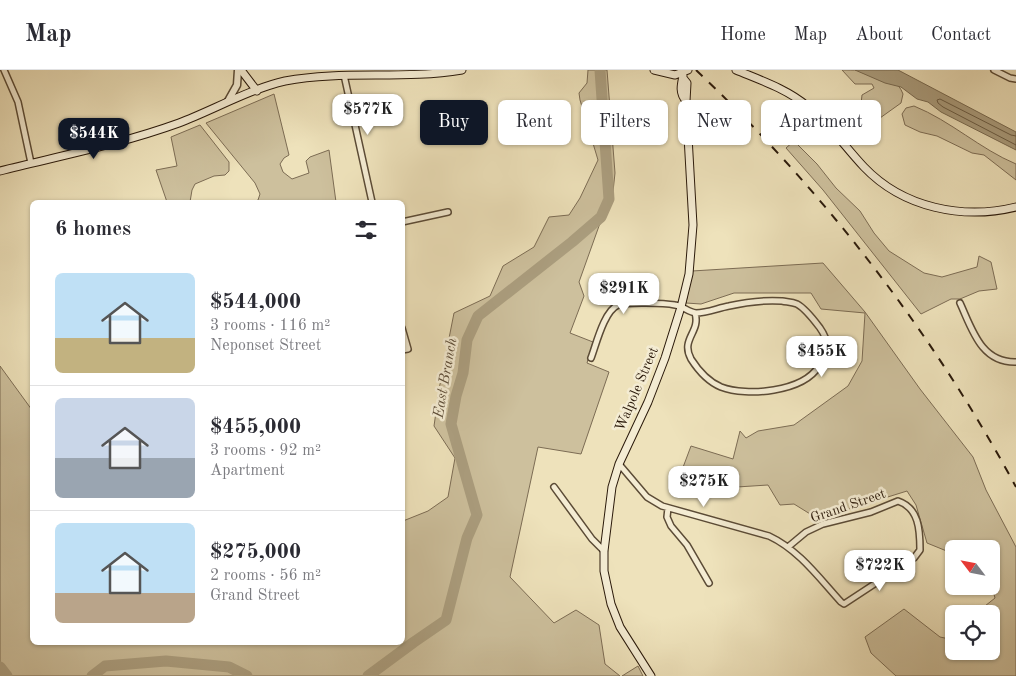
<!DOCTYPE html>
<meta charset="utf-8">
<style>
body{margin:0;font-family:"Old Standard TT",serif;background:#f7f7f7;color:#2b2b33;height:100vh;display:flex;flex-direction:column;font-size:19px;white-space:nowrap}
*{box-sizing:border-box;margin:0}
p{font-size:16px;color:#7c7c81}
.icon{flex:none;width:28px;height:28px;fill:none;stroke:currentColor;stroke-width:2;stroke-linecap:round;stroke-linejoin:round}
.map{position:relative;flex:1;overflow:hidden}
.sheet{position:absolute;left:30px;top:130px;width:375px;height:445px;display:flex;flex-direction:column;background:#fff;border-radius:8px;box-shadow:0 1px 4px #0004}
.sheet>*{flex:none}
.hud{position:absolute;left:420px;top:30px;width:475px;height:45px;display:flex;gap:10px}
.needle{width:32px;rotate:302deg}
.controls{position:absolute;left:945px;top:470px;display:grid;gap:10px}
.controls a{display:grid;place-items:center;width:55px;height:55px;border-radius:8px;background:#fff;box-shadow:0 1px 4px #0004;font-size:25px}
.price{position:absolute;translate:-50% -42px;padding:0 11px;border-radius:10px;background:#fff;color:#222;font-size:16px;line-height:32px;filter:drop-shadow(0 1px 2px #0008)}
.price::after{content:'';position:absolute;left:50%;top:30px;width:15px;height:11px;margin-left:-8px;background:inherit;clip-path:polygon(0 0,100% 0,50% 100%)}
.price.on{background:#111827;color:#fff}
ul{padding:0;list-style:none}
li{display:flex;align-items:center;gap:15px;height:125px;padding:0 25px}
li+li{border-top:1px solid #e1e1e2}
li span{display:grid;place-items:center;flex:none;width:140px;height:100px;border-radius:8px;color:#555}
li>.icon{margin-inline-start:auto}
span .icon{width:60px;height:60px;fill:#fffc;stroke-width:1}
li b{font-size:21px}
h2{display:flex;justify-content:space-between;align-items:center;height:60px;padding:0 25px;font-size:21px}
.pill{padding:0 18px;border-radius:8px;background:#fff;box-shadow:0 1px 4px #0004;font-size:18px;line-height:45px}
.pill.on{background:#111827;color:#fff}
header{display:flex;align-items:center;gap:30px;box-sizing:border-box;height:70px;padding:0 25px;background:#fff;border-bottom:1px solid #e1e1e2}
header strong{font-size:24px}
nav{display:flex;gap:28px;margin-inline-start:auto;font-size:18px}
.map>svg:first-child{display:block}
</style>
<header>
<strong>Map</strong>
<nav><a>Home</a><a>Map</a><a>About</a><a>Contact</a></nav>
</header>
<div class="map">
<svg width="1016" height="606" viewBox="0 0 1016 606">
<rect width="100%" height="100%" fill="#eee2bb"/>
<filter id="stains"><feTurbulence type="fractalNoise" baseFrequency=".004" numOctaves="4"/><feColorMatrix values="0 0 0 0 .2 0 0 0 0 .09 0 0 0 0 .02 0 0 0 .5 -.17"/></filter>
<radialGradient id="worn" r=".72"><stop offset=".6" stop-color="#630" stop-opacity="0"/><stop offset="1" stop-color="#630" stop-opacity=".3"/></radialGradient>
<path fill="#cdc09d" stroke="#7c6c54" d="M588 0H607L615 103 612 131 599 156 579 212 584 226 570 263 593 272 587 293 609 302 581 384 538 377 510 507 554 553 576 540 599 555 605 594 620 606H0V296L32 340V572H402L403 451 428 441 448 427 455 388 434 356 440 314 454 243 490 226 503 196 534 177 549 147 569 145 580 128 598 90 580 30 579 23 587 13Z
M842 0C863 0 894 0 903 24L901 33 880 48H867L861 34 862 25 874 18 872 14H855Z
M274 24 289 85 284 88 280 94 283 102 292 109 309 103 306 91 310 87 329 80 336 132H255L258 130 260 124 255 113 206 53Z
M914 36C951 51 980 79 1016 94V110L984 85 972 83 937 66 920 62 905 55 902 44 906 38Z
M200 55 229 92V101L225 105 214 106 195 114 192 120 190 132H167L156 100 177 96 171 67Z
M794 71 817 94 836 118 860 141 874 163 889 181 924 203 942 207 977 197 979 186 991 192 997 219 979 221 960 229H951L921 244 823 120 786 78Z
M823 193 865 242 920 319 973 387 986 420 1016 477V606H896L871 583 865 567 904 539 940 567 954 570V581H991V544H975L995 528 991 513V479H954V484L927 473 916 435 907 421 846 440 815 447 794 434 780 435 768 415 737 417 682 400 691 376 733 389 740 361 746 368 758 361 794 355 848 316 862 291 865 243 821 239 811 223H734L701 234 686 233 692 201Z
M638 596 643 606H622Z"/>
<path fill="#ab9e7f" stroke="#776950" d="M855 0H898L1016 62V80L941 42 928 32 917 29 901 17 885 13Z"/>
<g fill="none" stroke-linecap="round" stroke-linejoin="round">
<path stroke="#6a5c44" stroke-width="1" d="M1016 66 1011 65 940 29 937 30 938 33 943 37 1016 75"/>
<path stroke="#ab9e7f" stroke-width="11" d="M0 597 7 606
M92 606 105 596 166 591 229 597 247 606
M368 606 414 572 446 550 467 468 477 445 451 354 456 326 463 303 467 270 478 246 572 172 601 147 609 129 600 0"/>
<defs>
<path id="minor" d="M4 0 18 32 31 93
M994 0 1010 8 1016 9
M344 5 372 132
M402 152 448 142
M960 233C972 259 981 293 1016 292
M402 258 408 279 402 280
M591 288C596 275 604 241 618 235 627 232 664 233 675 235 683 236 688 242 696 243 707 243 718 238 729 236 746 232 765 230 782 231 787 232 792 232 797 234 806 239 814 250 820 258 830 272 828 282 819 296 803 322 747 327 721 317 709 312 698 300 691 289 680 269 701 262 695 243
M619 394 647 427 662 436 769 466C799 480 819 508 841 532L844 534 914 488 920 480C920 460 919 438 898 431L871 442 823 454 806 462 788 477
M554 417 592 469 604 481
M668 438 667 447 671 456 687 475 709 513"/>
<path id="tertiary" d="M228 31 237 15 238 0"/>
<path id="secondary" d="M241 0 257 21
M654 0 675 5 688 0
M736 0C760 10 787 19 807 36 829 53 845 77 864 97 903 138 963 150 1016 137
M683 6C681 15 679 23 686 31
M0 101C60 86 121 74 179 53 213 40 250 19 285 11 344 0 403 10 462 0
M651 606 620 557 611 534 604 501V481L612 417 619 394 648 332 665 288 681 237 689 204 693 155 686 31 687 13 683 8"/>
</defs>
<use href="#minor" stroke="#5b4b36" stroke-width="8"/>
<use href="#tertiary" stroke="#5b4b36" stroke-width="9"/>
<use href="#secondary" stroke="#2a190a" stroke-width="9"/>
<use href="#minor" stroke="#f4ecd3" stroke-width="5"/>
<use href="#tertiary" stroke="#f4ecd3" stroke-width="6"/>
<use href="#secondary" stroke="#f4ecd3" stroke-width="7"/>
<path stroke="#2a190a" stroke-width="2" stroke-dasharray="9 9" stroke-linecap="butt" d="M696 0C823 120 933 263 1016 417"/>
</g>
<g text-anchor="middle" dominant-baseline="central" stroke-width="5" stroke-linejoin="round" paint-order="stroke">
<g font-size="14" fill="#2a190a" stroke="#f4ecd3">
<text transform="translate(637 319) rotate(-67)">Walpole Street</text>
<text transform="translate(848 436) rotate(-19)">Grand Street</text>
</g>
<g font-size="15" font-style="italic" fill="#5e4e39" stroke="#f4ecd3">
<text transform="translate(446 308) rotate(-80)">East Branch</text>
</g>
</g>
<rect width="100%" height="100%" filter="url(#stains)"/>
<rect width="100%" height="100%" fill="url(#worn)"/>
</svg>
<div class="controls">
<a><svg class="needle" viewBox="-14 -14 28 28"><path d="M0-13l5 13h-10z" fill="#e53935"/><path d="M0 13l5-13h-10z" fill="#7c7c81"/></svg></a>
<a><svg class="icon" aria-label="locate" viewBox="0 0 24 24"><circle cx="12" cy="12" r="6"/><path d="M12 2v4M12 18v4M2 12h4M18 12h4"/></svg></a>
</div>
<b class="price" style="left:368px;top:66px">$577K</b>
<b class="price on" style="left:94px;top:90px">$544K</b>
<b class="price" style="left:624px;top:245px">$291K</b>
<b class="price" style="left:822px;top:308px">$455K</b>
<b class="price" style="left:704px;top:438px">$275K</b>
<b class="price" style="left:880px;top:522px">$722K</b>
<div class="hud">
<a class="pill on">Buy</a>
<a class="pill">Rent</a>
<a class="pill">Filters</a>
<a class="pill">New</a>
<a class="pill">Apartment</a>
</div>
<section class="sheet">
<h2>6 homes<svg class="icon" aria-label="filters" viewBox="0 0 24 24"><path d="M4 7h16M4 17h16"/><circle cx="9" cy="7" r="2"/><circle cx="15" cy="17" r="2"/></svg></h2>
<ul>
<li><span style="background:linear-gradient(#bfe0f5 65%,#c2b280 0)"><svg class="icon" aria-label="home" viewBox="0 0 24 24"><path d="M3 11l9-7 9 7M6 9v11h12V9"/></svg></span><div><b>$544,000</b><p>3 rooms · 116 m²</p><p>Neponset Street</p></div></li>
<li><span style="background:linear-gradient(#c9d6e8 60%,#9aa5b1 0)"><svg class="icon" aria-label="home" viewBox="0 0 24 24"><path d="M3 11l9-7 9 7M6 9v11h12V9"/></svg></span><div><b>$455,000</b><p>3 rooms · 92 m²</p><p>Apartment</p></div></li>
<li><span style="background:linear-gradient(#bfe0f5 70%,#b9a48a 0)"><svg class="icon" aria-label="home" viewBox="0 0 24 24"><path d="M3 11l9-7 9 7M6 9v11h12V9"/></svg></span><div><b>$275,000</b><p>2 rooms · 56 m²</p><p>Grand Street</p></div></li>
</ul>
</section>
</div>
